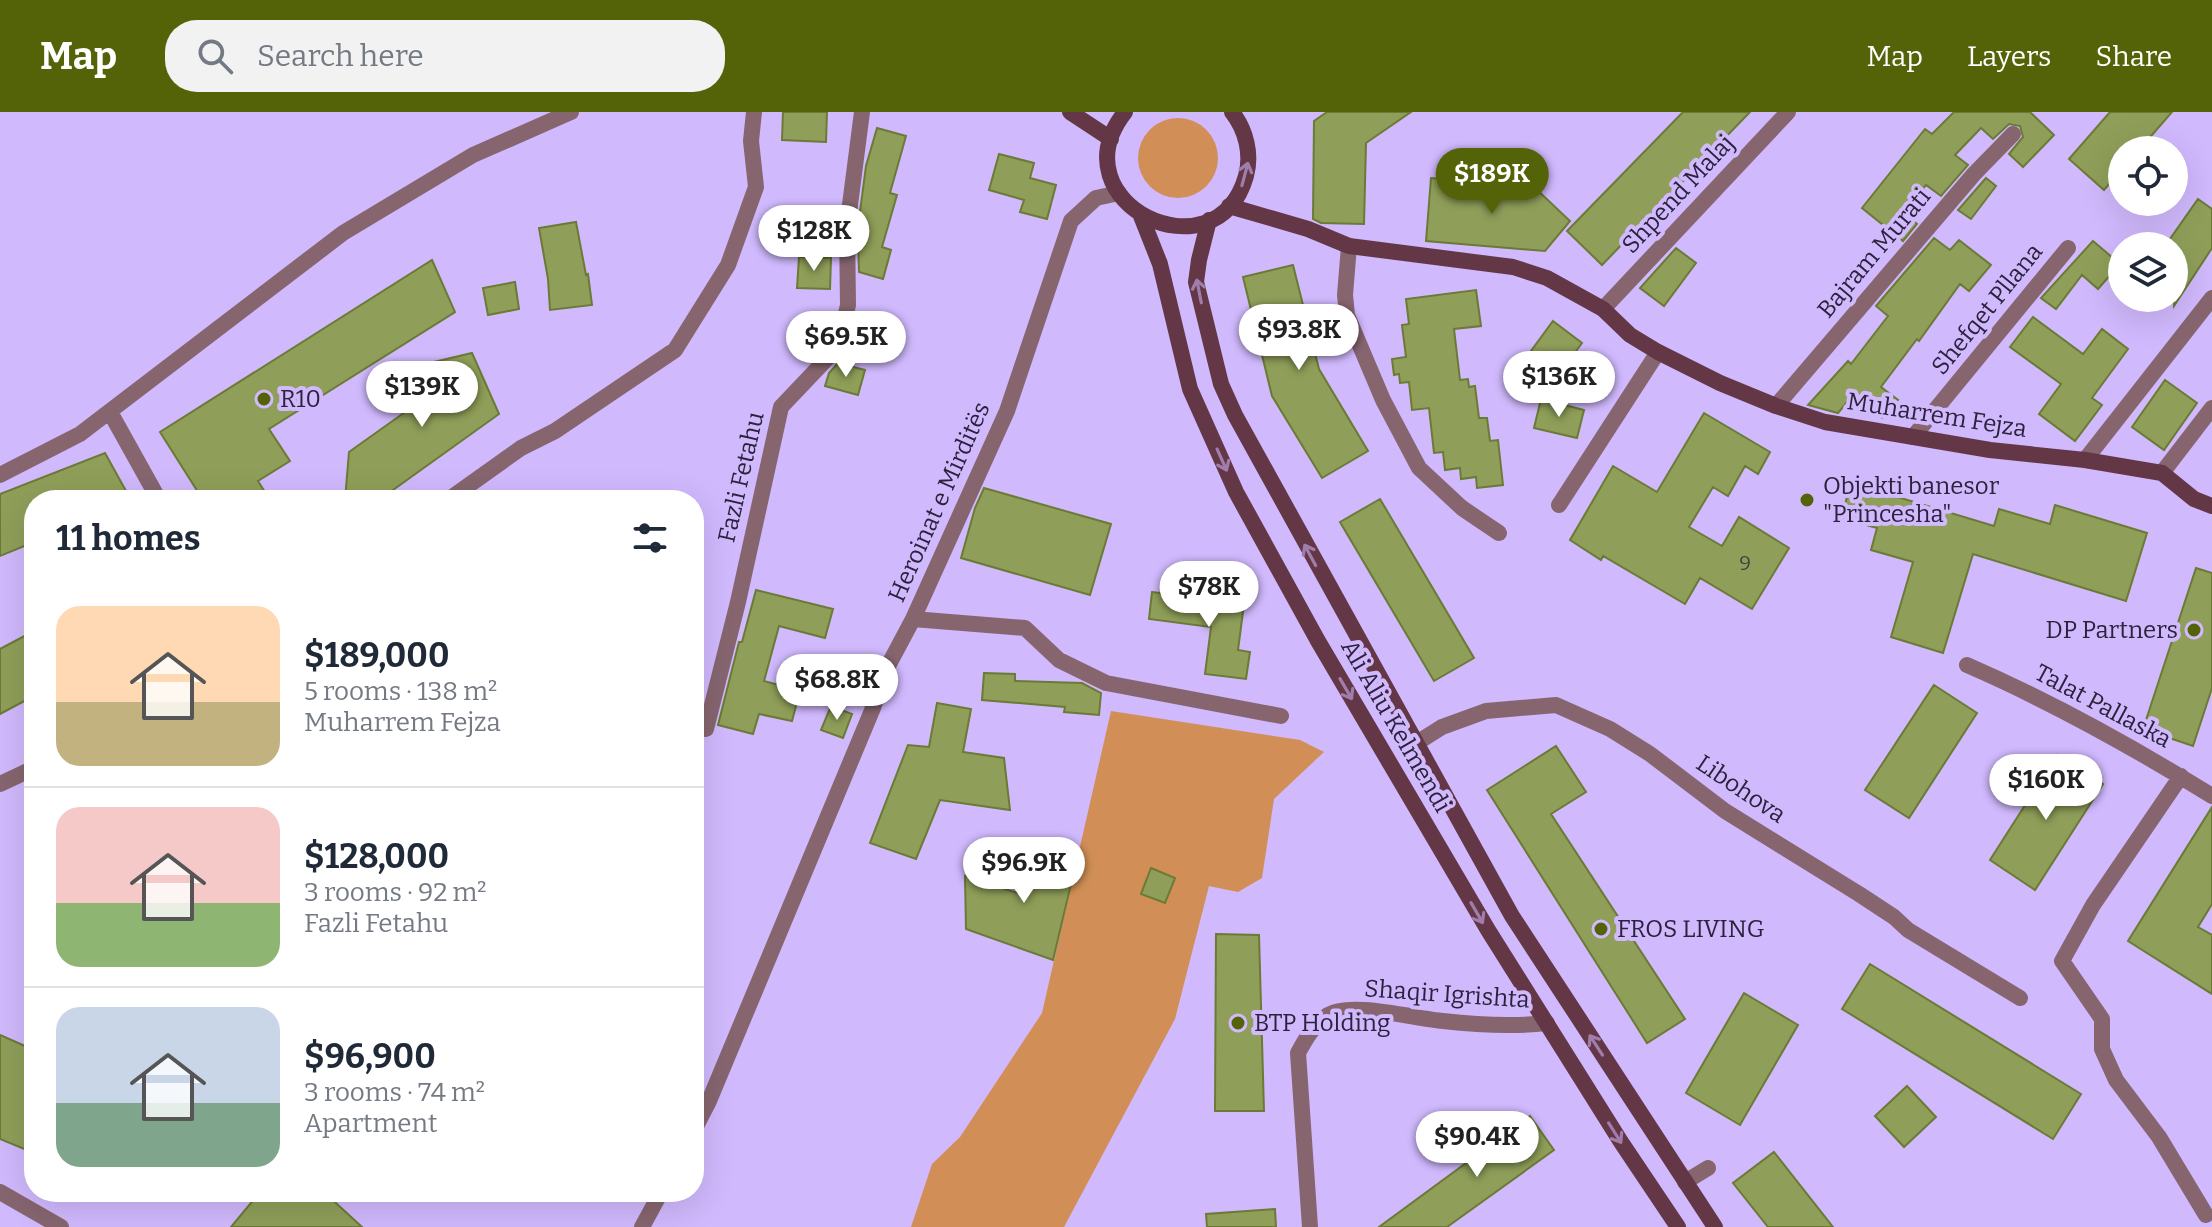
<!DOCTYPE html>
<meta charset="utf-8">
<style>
body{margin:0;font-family:Bitter,serif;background:#f2f2f3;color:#1f2937;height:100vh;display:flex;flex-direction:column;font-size:30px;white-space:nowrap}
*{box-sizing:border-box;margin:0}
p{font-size:26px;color:#747a83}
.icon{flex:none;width:44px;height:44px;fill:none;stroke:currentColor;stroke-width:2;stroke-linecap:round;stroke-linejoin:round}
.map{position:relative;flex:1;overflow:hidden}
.sheet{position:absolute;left:24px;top:378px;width:680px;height:712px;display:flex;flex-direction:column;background:#fff;border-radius:32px;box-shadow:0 8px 32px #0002}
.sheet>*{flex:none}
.buttons{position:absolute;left:2108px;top:24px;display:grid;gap:16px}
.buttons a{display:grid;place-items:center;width:80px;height:80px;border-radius:50%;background:#fff;box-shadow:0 8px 32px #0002;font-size:40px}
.price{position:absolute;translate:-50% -68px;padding:0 18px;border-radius:28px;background:#fff;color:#222;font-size:26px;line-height:52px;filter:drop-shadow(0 2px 4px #0008)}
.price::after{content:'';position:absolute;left:50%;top:48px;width:24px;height:18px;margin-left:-12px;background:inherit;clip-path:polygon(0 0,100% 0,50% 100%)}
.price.active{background:#546308;color:#fff}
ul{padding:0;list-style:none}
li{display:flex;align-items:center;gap:24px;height:200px;padding:0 32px}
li+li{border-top:2px solid #e0e1e3}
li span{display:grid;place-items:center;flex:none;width:224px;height:160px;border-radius:24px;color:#555}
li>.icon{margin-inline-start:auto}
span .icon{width:96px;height:96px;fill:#fffc;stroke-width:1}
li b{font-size:34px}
h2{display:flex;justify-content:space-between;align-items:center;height:96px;padding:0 32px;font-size:34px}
header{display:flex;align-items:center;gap:48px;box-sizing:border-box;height:112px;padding:0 40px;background:#546308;color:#fff}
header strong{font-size:38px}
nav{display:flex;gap:44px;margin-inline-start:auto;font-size:28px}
.search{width:560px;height:72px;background:#f2f2f3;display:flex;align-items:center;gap:20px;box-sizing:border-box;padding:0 28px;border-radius:32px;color:#747a83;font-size:30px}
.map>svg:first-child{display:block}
</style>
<header>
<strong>Map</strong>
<div class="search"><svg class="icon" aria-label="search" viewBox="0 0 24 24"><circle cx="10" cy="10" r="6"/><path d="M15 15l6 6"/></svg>Search here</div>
<nav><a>Map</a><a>Layers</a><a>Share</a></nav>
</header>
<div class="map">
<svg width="2212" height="1115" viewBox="0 0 2212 1115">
<rect width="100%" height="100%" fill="#d0b9fd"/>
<path fill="#d18f57" d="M1138 46a40 40 0 1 1 80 0a40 40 0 1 1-80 0Z
M1111 599 1300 628 1324 640 1274 687 1262 766 1238 780 1209 774 1175 907 1064 1115H911L932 1052 960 1025 1042 901Z"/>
<path fill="#8f9f59" stroke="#6b7a35" stroke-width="2" d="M783 0H827L826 30 782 28Z
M1327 0H1411L1366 31 1364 112 1321 111 1313 107 1314 9Z
M1683 0H1750L1602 153 1567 119Z
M1954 0H2030L2054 23 2023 55 2009 42 2023 25 2020 14 2009 12 1993 27 1981 16 1955 43 1968 53 1941 84 1926 73 1904 101 1917 112 1903 129 1862 96 1925 17 1932 22Z
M2110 0H2172L2139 38H2122V57L2104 78 2069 47Z
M877 16 906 24 890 81 897 83 882 135 891 138 883 167 859 160 858 128 861 116 858 115 866 54Z
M999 42 1034 51 1030 66 1056 73 1047 107 1020 100 1024 88 989 78Z
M1431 66 1534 75 1570 109 1545 139 1426 129Z
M1986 66 1996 74 1971 107 1958 98Z
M2198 87 2212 97V136L2174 194V134H2165Z
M576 110 586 163 588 162 592 193 550 198 548 167 539 116Z
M1934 126 1950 138 1959 128 1991 153 1969 179 1960 172 1919 229 1917 227 1881 275 1898 288 1882 306 1853 283 1838 301 1808 293 1848 249 1851 252 1888 204 1876 194Z
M2093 129 2120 152 2098 177 2082 163 2056 197 2041 186Z
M1676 136 1696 151 1664 194 1640 176Z
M799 145 831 146 830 177 797 176Z
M432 148 455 200 269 317 290 349 258 369 270 388H203L160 320Z
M1293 153 1319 257 1368 339 1322 366 1272 284 1243 165Z
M515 170 519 197 488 203 483 176Z
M1476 178 1481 214 1454 217 1460 268 1468 267 1469 275 1475 274 1479 306H1487L1490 329 1498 328 1503 373 1477 376 1476 365 1461 367 1460 356 1445 358 1443 340 1434 341 1429 296 1412 298 1409 270 1400 271 1399 262 1394 263 1392 247 1406 245 1402 213 1409 212 1406 187Z
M2033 205 2083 242 2102 217 2128 237 2092 286 2102 293 2075 329 2039 302 2061 272 2010 235Z
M1553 209 1582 231 1557 265 1528 243Z
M472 241 499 302 379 388H345L349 340 429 283 417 254Z
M838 251 865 258 858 283 825 274 829 261Z
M2165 268 2197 291 2164 338 2132 315Z
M1541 287 1584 298 1577 326 1534 316Z
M1704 301 1770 340 1758 362 1745 354 1728 384 1713 375 1689 415 1722 434 1739 405 1789 436 1752 497 1700 466 1685 492 1603 444 1601 448 1570 428 1613 354 1657 380Z
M105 341 131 388H34V430L0 444V382Z
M1851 371 1994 414 1999 397 2050 412 2055 393 2147 421 2126 489 1973 442 1943 541 1891 525 1913 450 1871 438 1877 416 1841 406Z
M984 376 1111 412 1090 483 961 446 975 396Z
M1380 387 1474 546 1434 569 1340 410Z
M2196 456 2212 461V576L2193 634 2143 617Z
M756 478 833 497 825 526 779 514 764 569 800 579 792 609 759 602 753 622 718 613 739 530H742Z
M1152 480 1244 492 1238 538 1250 540 1246 567 1205 562 1211 515 1149 507Z
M34 519V584L0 602V537Z
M984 561 1015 562V569L1082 571 1101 581 1099 603 1064 600 1065 595 982 588Z
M1934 573 1977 601 1909 706 1865 678Z
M937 591 971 597 963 640 1004 646 1010 698 940 688 916 747 870 731 908 633 929 635Z
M831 594 852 602 843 626 821 618Z
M1556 634 1586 680 1551 702 1685 907 1647 931 1487 678Z
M2057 643 2103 672 2035 778 1990 748Z
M2212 695V792L2198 815 2212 823V882L2128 829Z
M1079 738 1053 848 966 817 965 764 1017 781 1027 746Z
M1151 756 1175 766 1165 791 1141 782Z
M1216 822 1259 823 1264 999H1215Z
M1870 852 2081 982 2053 1027 1842 897Z
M1744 881 1798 913 1740 1013 1686 981Z
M0 923 34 938V1041L0 1027Z
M1907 974 1936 1005 1904 1035 1875 1004Z
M1530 1004 1554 1038 1447 1115H1379Z
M1774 1040 1833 1115H1768L1733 1071Z
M260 1080H324L362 1115H231Z
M1275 1097 1276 1115H1207L1206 1102Z"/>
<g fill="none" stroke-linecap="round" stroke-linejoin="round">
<path stroke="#86656f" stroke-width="16" d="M1349 134 1345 183 1347 203 1383 288 1419 356 1462 396 1499 421
M1603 197 1788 0
M1776 294 1974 62 2013 22
M110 300 159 388
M1913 325 2068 136
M2085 348 2212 186
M2162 361 2212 296
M0 363 80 322 343 121 473 43 571 0
M448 388 521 336 555 319 675 238 728 153 756 75 751 29 754 0
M1559 393 1658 240
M913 507 1025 516 1059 548 1106 571 1281 604
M1967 553C2052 590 2133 635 2212 684
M706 617 738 490 781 295 838 235 848 193 847 116 862 0
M1415 632 1442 615 1486 599 1556 593 1610 617 1650 642 1725 699 1859 782 1894 805 1908 818 2020 886
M2181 664 2093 793 2062 849 2102 907V937L2116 968 2159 1025 2206 1103
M0 672 34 656
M694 1018 709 989 873 596 888 554 913 507 1007 299 1071 109 1096 86 1119 81
M1685 1070 1708 1056
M0 1080 61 1115
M642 1115 661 1080
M1310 1115 1298 941C1305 928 1314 912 1328 903 1350 889 1416 907 1443 909 1478 913 1512 915 1547 911"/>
<path stroke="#643746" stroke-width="16" d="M1070 0 1111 27
M1125 0C1054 91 1216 169 1246 64 1252 42 1246 18 1232 0
M1229 94 1308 117 1349 134 1513 155 1547 166 1603 197 1630 223 1658 240 1720 271 1776 294 1825 310 1990 338 2085 348 2162 361 2194 387 2212 394
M1141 104 1160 152 1190 277 1236 380 1318 529 1488 818 1621 1030 1678 1115
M1209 108 1199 148 1196 170 1221 272 1235 303 1512 804 1715 1115"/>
</g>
<defs><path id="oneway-shaft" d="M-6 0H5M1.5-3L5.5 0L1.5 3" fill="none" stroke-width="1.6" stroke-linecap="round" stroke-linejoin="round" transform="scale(2)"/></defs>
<g stroke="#9f7eab">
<use href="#oneway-shaft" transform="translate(1245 62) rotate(-75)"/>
<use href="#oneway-shaft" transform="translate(1199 179) rotate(-101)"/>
<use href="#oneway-shaft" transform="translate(1222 348) rotate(66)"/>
<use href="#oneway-shaft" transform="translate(1310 443) rotate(-118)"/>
<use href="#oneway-shaft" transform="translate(1346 577) rotate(60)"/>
<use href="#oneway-shaft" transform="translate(1477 801) rotate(60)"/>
<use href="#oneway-shaft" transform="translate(1596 933) rotate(-123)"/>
<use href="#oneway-shaft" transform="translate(1615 1021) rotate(58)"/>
</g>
<g fill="#546308" stroke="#d0b9fd" stroke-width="3">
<circle cx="264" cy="287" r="8"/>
<circle cx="1807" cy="388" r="8"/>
<circle cx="2194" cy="518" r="8"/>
<circle cx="1601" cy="817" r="8"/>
<circle cx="1238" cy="911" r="8"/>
</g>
<g text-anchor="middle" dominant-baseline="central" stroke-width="8" stroke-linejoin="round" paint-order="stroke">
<g font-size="20" fill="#454143">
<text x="1745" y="451">9</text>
</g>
<g font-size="24" fill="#2c223c" stroke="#d0b9fd">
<text transform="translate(1678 82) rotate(-47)">Shpend Malaj</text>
<text transform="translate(1874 141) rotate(-50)">Bajram Murati</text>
<text transform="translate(1987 197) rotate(-51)">Shefqet Pllana</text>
<text transform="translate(1937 303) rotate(9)">Muharrem Fejza</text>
<text transform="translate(741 365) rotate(-77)">Fazli Fetahu</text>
<text transform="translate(939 390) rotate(-66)">Heroinat e Mirditës</text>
<text transform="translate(2103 594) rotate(28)">Talat Pallaska</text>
<text transform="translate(1396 614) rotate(60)">Ali Aliu Kelmendi</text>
<text transform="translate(1741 677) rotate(34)">Libohova</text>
<text transform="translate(1447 882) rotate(4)">Shaqir Igrishta</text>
</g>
<g font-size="24" fill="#2c223c" stroke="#d0b9fd" text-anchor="start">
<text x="280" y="287">R10</text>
<text x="1823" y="374">Objekti banesor<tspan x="1823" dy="28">"Princesha"</tspan></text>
<text x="2178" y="518" text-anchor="end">DP Partners</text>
<text x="1617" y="817">FROS LIVING</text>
<text x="1254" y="911">BTP Holding</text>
</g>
</g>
</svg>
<div class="buttons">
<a><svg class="icon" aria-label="locate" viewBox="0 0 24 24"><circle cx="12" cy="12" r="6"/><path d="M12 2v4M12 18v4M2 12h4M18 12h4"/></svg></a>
<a><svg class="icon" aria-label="layers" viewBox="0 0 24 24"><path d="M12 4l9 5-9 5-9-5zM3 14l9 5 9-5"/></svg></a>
</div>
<b class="price active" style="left:1492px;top:104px">$189K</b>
<b class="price" style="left:814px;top:161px">$128K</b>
<b class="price" style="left:1299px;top:260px">$93.8K</b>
<b class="price" style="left:846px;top:267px">$69.5K</b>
<b class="price" style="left:1559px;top:307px">$136K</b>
<b class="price" style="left:422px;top:317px">$139K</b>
<b class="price" style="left:1209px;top:517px">$78K</b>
<b class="price" style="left:837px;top:610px">$68.8K</b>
<b class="price" style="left:2046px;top:710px">$160K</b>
<b class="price" style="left:1024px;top:793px">$96.9K</b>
<b class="price" style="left:1477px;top:1067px">$90.4K</b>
<section class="sheet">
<h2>11 homes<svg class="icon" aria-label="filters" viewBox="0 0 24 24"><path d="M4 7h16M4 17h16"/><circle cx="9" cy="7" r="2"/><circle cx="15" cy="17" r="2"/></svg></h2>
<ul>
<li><span style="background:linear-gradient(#ffd9b3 60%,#c2b280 0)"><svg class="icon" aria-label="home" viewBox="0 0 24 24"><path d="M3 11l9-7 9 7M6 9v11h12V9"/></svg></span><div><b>$189,000</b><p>5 rooms · 138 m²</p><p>Muharrem Fejza</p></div></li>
<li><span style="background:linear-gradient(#f6c9c9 60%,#8fb573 0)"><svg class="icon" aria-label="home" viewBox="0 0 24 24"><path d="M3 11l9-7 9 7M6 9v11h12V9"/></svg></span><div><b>$128,000</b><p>3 rooms · 92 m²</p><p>Fazli Fetahu</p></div></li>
<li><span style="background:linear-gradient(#c9d6e8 60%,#7fa58c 0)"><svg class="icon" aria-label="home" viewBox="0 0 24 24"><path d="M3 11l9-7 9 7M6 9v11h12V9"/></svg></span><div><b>$96,900</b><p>3 rooms · 74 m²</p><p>Apartment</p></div></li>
</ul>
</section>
</div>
